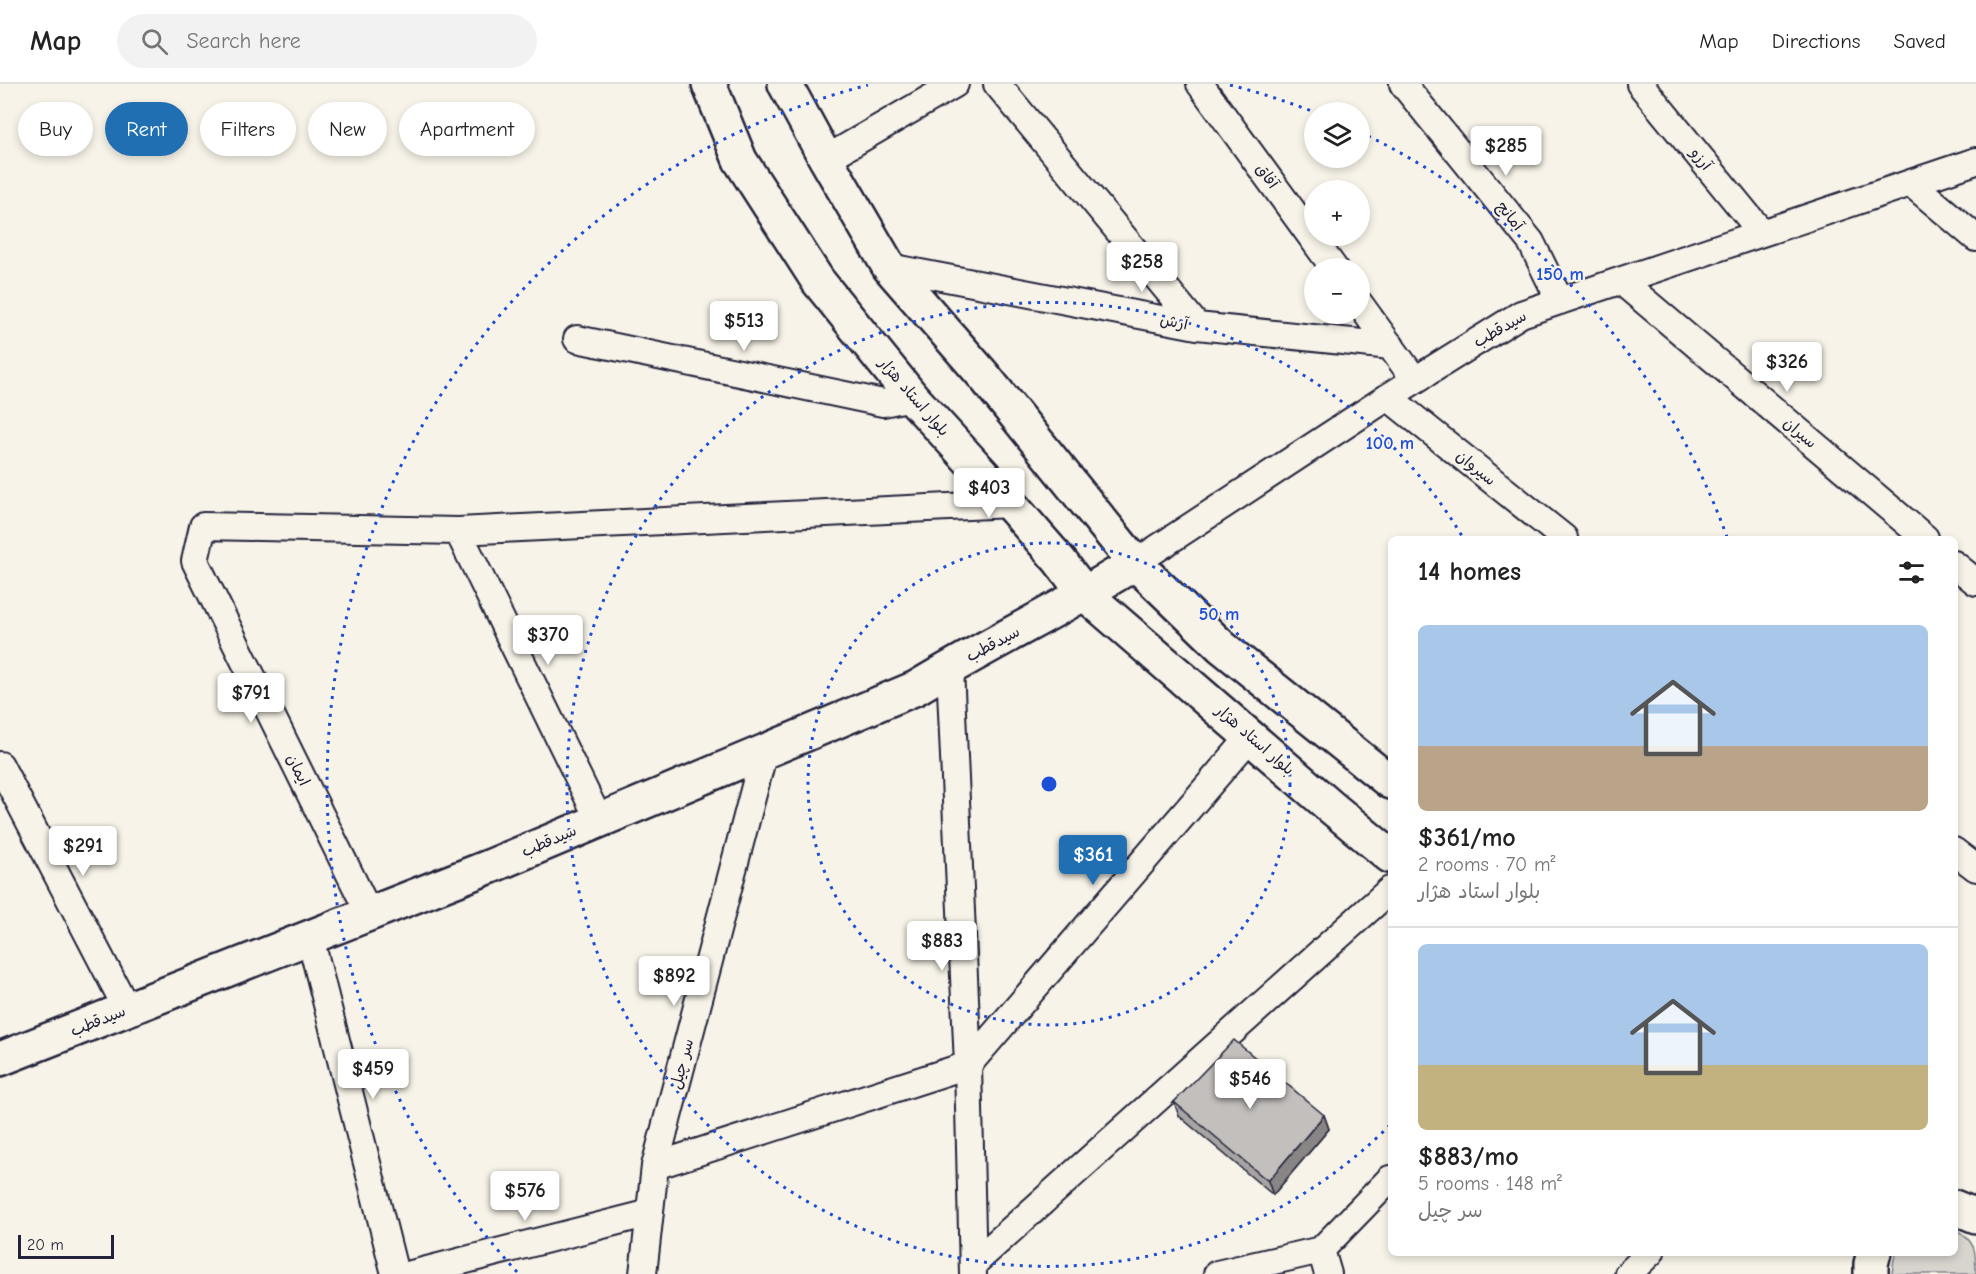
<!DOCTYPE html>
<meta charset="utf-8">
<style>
body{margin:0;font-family:"Comic Neue","Playpen Sans Arabic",sans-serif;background:#f2f2f2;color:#222;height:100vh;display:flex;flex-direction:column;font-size:22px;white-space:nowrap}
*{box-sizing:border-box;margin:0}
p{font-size:20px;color:#767676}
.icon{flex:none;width:33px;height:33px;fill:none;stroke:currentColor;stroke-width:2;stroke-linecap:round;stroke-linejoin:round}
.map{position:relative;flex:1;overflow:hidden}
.details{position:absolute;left:1388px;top:452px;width:570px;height:720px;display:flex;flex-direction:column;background:#fff;border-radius:9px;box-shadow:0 3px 9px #0003}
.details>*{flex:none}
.hud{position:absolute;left:18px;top:18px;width:570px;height:54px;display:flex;gap:12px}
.controls{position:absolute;left:1304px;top:18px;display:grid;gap:12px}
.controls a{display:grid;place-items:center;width:66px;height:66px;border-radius:50%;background:#fff;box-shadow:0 3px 9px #0003;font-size:30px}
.scale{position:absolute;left:18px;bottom:15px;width:96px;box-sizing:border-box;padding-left:6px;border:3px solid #22223b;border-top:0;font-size:16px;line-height:21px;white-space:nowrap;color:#22223b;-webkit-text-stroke:4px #f7f3e8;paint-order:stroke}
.price{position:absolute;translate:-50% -51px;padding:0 14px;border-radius:6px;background:#fff;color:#222;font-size:20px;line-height:39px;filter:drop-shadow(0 2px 3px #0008)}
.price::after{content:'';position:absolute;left:50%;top:36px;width:18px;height:14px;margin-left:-9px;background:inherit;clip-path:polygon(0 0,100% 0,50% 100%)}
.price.selected{background:#1f6fb2;color:#fff}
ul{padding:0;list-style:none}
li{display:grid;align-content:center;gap:12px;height:318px;padding:0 30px}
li+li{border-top:2px solid #e0e0e0}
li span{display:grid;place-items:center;height:186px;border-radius:9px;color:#555}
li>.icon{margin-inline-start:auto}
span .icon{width:108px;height:108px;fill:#fffc;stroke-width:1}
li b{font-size:26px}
h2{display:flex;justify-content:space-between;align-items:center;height:72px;padding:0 30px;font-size:26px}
.chip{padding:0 21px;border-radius:27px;background:#fff;box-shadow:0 3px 9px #0003;font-size:21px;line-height:54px}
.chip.selected{background:#1f6fb2;color:#fff}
header{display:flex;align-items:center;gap:36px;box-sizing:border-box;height:84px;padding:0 30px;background:#fff;border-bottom:2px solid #e0e0e0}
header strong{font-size:28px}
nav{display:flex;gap:33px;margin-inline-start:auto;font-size:21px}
.search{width:420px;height:54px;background:#f2f2f2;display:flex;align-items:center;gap:15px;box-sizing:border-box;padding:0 21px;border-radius:33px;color:#767676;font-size:22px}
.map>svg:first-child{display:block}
</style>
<header>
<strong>Map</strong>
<div class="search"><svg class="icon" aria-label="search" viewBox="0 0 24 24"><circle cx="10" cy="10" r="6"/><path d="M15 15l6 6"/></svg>Search here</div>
<nav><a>Map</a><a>Directions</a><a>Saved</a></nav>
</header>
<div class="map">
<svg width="1976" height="1190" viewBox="0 0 1976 1190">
<rect width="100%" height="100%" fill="#f7f3e8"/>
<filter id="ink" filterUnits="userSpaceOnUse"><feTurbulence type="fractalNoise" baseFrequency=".0167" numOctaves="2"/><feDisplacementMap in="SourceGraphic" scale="12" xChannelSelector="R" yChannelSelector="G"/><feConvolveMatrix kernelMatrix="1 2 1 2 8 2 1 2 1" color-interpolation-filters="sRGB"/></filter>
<g filter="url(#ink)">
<path fill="#d8d5cf" stroke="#7d7c85" stroke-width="1.5" d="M1955 1145C1976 1158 1976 1166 1976 1190H1892L1894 1175 1897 1169 1954 1168Z"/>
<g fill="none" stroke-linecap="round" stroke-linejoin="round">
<defs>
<path id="street" d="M997 0 1197 242
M1200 0 1334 184
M1403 0 1531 158 1560 217
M1640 0 1762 149
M826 75 955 0
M1911 99 1976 154
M889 183 1197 242 1391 262
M1621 197 1925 454
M1359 219 1415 296
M577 255 883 319 912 313
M1388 313 1564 454
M458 447 599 736
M1135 479 1388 313 1521 230 1976 77
M1954 480 1976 498
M950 584 968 981 973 1190
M0 681 127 925
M1954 767 1976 784
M369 829 195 477 203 442 458 447 1010 420
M310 853 395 1190
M655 1082 968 981 1251 652
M1321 1166 1328 1190
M973 1180 1390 806
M411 1190 650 1129
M643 1190 655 1082 764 668
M1217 1190 1321 1166 1390 1095
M1628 1190 1651 1168"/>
<path id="secondary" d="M709 0 740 76 818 197 912 313 1010 420 1059 476 1085 510 1331 723 1390 772
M785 0 826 75 889 183 984 292 1135 479 1222 563 1390 698
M0 975 491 782 916 604C988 560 1064 524 1135 479
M1954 1123 1976 1132
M1871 1190V1180L1874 1168"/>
</defs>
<use href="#street" stroke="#22223b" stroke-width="30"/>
<use href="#secondary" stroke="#22223b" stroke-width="38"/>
<use href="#street" stroke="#f7f3e8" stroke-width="26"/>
<use href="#secondary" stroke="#f7f3e8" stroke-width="33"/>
</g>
<path fill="#a7a4a3" stroke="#22223b" stroke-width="1.5" d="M1174 1018 1324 1031 1329 1045 1273 1111 1179 1032Z"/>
<path fill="#888684" stroke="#22223b" stroke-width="1.5" d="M1324 1031 1329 1045 1273 1111 1268 1097Z"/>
<path fill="#c2bfbd" stroke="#22223b" stroke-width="1.5" d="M1234 956 1324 1031 1268 1097 1174 1018Z"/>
</g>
<g fill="none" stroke="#1d4ed8" stroke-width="3" stroke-dasharray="3 6">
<circle cx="1049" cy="700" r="241"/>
<path d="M1390 1041A482 482 0 1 1 1462 452"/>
<path d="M517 1188A722 722 0 0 1 868 1M1230 1A722 722 0 0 1 1314 28M1360 48A722 722 0 0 1 1727 453"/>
</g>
<g text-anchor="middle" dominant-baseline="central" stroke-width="4.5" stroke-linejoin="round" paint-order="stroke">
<g font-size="16" fill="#22223b" stroke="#f7f3e8">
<text transform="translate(1701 75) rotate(51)">آرزو</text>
<text transform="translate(1267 92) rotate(54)">آفاق</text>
<text transform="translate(1510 132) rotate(51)">آمانج</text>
<text transform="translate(1174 238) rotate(11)">آرش</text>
<text transform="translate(1500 245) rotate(-30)">سیدقطب</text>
<text transform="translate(914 313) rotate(49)">بلوار استاد هژار</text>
<text transform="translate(1800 349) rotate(40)">سیران</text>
<text transform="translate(1476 384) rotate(39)">سیروان</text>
<text transform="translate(993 560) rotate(-28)">سیدقطب</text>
<text transform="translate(1255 656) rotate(41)">بلوار استاد هژار</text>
<text transform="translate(298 686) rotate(64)">ایمان</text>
<text transform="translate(549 757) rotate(-23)">سیدقطب</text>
<text transform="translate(98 937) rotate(-22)">سیدقطب</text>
<text transform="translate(682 980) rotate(-75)">سر چیل</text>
</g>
</g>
<circle cx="1049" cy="700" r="9" fill="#1d4ed8" stroke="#f7f3e8" stroke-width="3"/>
<g font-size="18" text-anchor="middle" font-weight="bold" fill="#1d4ed8" stroke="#f7f3e8" stroke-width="4.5" stroke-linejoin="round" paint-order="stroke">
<text x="1560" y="196">150 m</text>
<text x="1390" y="365">100 m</text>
<text x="1219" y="536">50 m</text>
</g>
</svg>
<div class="controls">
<a><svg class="icon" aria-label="layers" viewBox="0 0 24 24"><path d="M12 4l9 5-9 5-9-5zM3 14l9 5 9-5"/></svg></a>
<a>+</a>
<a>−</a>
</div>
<div class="scale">20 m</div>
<b class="price" style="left:1506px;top:93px">$285</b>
<b class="price" style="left:1142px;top:209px">$258</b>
<b class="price" style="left:744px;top:268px">$513</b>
<b class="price" style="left:1787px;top:309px">$326</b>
<b class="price" style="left:989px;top:435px">$403</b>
<b class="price" style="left:548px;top:582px">$370</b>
<b class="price" style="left:251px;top:640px">$791</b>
<b class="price" style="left:83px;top:793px">$291</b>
<b class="price selected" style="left:1093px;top:802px">$361</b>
<b class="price" style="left:942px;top:888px">$883</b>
<b class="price" style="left:674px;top:923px">$892</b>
<b class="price" style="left:373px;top:1016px">$459</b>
<b class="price" style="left:1250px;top:1026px">$546</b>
<b class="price" style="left:525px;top:1138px">$576</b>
<div class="hud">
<a class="chip">Buy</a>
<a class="chip selected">Rent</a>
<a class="chip">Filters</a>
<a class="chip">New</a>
<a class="chip">Apartment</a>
</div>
<section class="details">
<h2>14 homes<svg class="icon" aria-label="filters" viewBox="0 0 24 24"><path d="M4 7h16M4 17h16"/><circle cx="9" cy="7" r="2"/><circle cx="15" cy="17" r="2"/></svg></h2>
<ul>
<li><span style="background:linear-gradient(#a9c7e8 65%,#b9a48a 0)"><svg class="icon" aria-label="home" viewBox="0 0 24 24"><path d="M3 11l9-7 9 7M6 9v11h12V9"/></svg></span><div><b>$361/mo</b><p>2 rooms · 70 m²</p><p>بلوار استاد هژار</p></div></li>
<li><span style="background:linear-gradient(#a9c7e8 65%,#c2b280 0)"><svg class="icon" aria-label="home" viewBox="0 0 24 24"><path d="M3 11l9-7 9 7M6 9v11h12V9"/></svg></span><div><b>$883/mo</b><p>5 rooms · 148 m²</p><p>سر چیل</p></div></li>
</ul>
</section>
</div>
